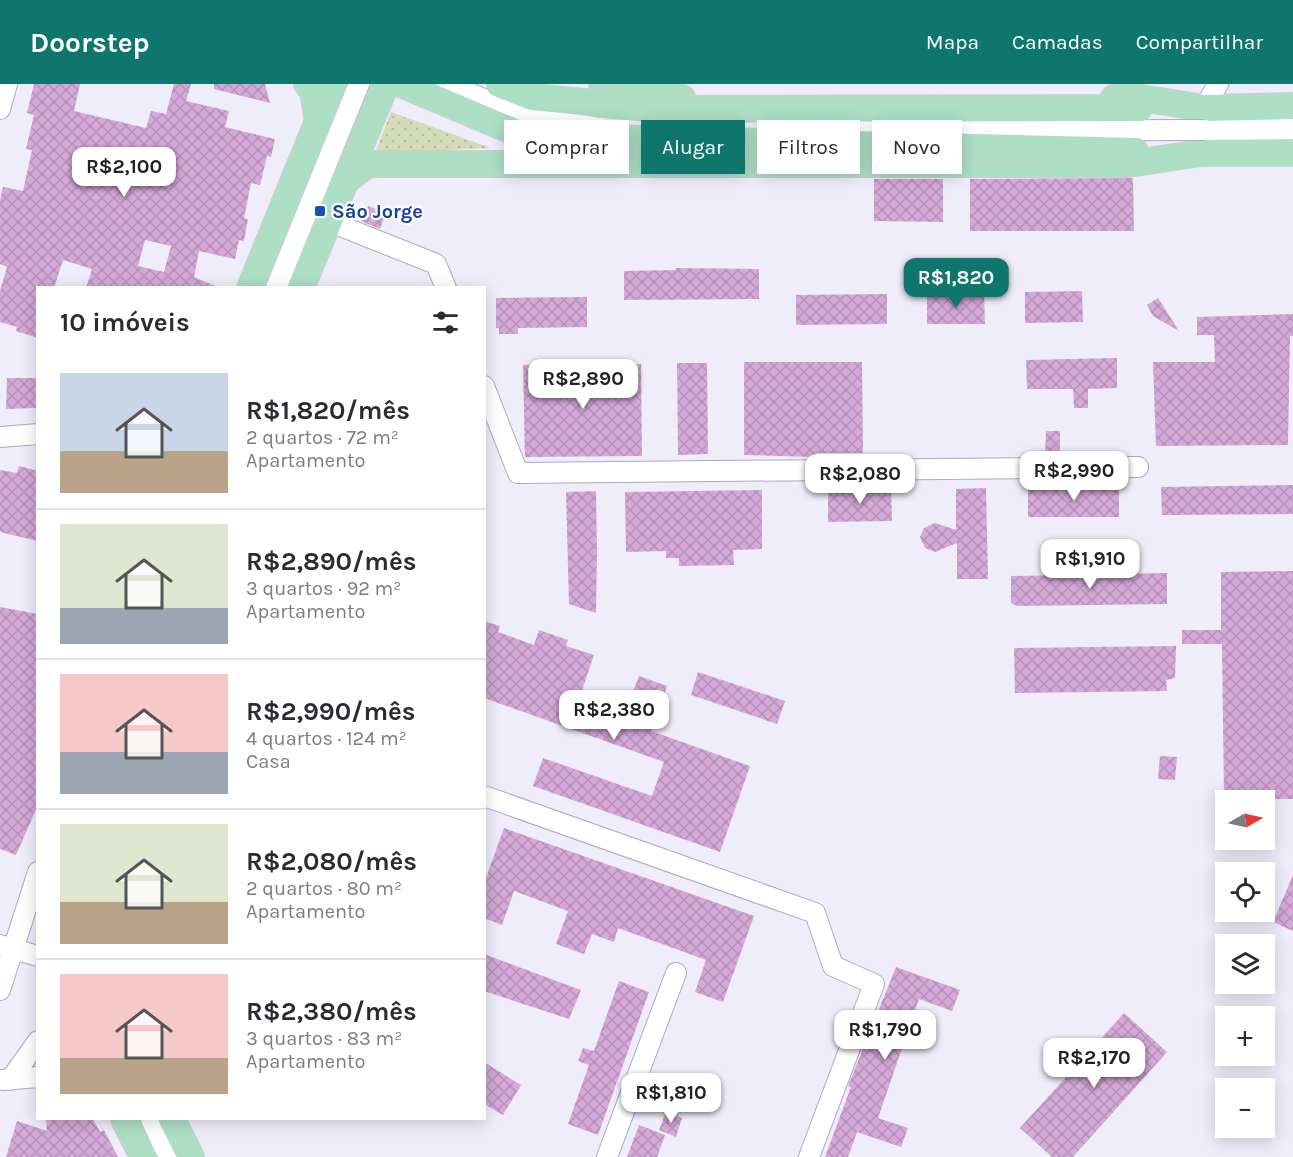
<!DOCTYPE html>
<html lang="pt">
<meta charset="utf-8">
<style>
body{margin:0;font-family:Karla,sans-serif;background:#f2f2f3;color:#2b2b33;height:100vh;display:flex;flex-direction:column;font-size:22px;white-space:nowrap}
*{box-sizing:border-box;margin:0}
p{font-size:20px;color:#7c7c81}
.icon{flex:none;width:33px;height:33px;fill:none;stroke:currentColor;stroke-width:2;stroke-linecap:round;stroke-linejoin:round}
.map{position:relative;flex:1;overflow:hidden}
.sheet{position:absolute;left:36px;top:202px;width:450px;height:834px;display:flex;flex-direction:column;background:#fff;border-radius:0px;box-shadow:0 3px 15px #0003}
.sheet>*{flex:none}
.top-card{position:absolute;left:504px;top:36px;width:570px;height:54px;display:flex;gap:12px}
.needle{width:39px;rotate:81deg}
.controls{position:absolute;left:1215px;top:706px;display:grid;gap:12px}
.controls a{display:grid;place-items:center;width:60px;height:60px;border-radius:0px;background:#fff;box-shadow:0 3px 15px #0003;font-size:30px}
.price{position:absolute;translate:-50% -51px;padding:0 14px;border-radius:12px;background:#fff;color:#222;font-size:20px;line-height:39px;filter:drop-shadow(0 2px 3px #0008)}
.price::after{content:'';position:absolute;left:50%;top:36px;width:18px;height:14px;margin-left:-9px;background:inherit;clip-path:polygon(0 0,100% 0,50% 100%)}
.price.active{background:#0f766e;color:#fff}
ul{padding:0;list-style:none}
li{display:flex;align-items:center;gap:18px;height:150px;padding:0 24px}
li+li{border-top:2px solid #e1e1e2}
li span{display:grid;place-items:center;flex:none;width:168px;height:120px;border-radius:0px;color:#555}
li>.icon{margin-inline-start:auto}
span .icon{width:72px;height:72px;fill:#fffc;stroke-width:1}
li b{font-size:26px}
h2{display:flex;justify-content:space-between;align-items:center;height:72px;padding:0 24px;font-size:26px}
.tag{padding:0 21px;border-radius:0px;background:#fff;box-shadow:0 3px 15px #0003;font-size:21px;line-height:54px}
.tag.active{background:#0f766e;color:#fff}
header{display:flex;align-items:center;gap:36px;box-sizing:border-box;height:84px;padding:0 30px;background:#0f766e;color:#fff}
header strong{font-size:28px}
nav{display:flex;gap:33px;margin-inline-start:auto;font-size:21px}
.map>svg:first-child{display:block}
</style>
<header>
<strong>Doorstep</strong>
<nav><a>Mapa</a><a>Camadas</a><a>Compartilhar</a></nav>
</header>
<div class="map">
<svg width="1293" height="1073" viewBox="0 0 1293 1073">
<defs>
<pattern id="green-dots" width="8" height="8" patternUnits="userSpaceOnUse" patternTransform="scale(1.5)"><rect width="8" height="8" fill="#d3dcb7"/><path d="M2 2h.1M6 6h.1" fill="none" stroke="#b5bc9e" stroke-width="1.8" stroke-linecap="round"/></pattern>
<pattern id="building-cross-hatch" width="8" height="8" patternUnits="userSpaceOnUse" patternTransform="scale(1.5)"><rect width="8" height="8" fill="#d4a9d7"/><path d="M0 0l8 8M0 8l8-8" fill="none" stroke="#b691b9"/></pattern>
</defs>
<rect width="100%" height="100%" fill="#f0edfb"/>
<path fill="url(#green-dots)" d="M391 28 491 64 375 69Z"/>
<path fill="url(#building-cross-hatch)" fill-rule="evenodd" d="M34 0H80L74 27 146 44 151 27 166 30 174 0H191L186 17 229 27 225 43 275 55 271 73 267 72 260 101 251 99 244 134 248 135 244 157 239 156 235 175 199 167 194 193 220 204H86L92 185 63 176 54 204H38V254L16 247 17 243 0 238V207L7 183 0 180V116L3 103 23 107 32 66 26 65 34 31 27 29ZM145 156 171 162 164 188 138 182Z
M214 0H265L270 19 214 5Z
M1133 94 1134 147H970V95Z
M874 95H943V138L874 137Z
M368 122 386 129 380 145 361 137Z
M676 184 759 185V215L624 216V187L676 186Z
M1082 207 1083 238 1025 239V208Z
M984 209 985 240H927V210Z
M887 210V240L796 241V211Z
M587 213V243L518 244V250H499V244H496V214Z
M1158 214 1179 247 1153 232 1147 221Z
M1293 230V252H1290L1288 361 1156 362 1153 278H1215L1214 251H1197V233Z
M1117 274V304L1088 305V324H1074L1073 305H1027L1026 276Z
M744 278H862L863 369H817L815 373 744 371Z
M677 279H707L708 370 678 371Z
M608 280H641L642 372 525 373 523 281Z
M7 294H38V324L6 325Z
M1046 347H1060V367H1045Z
M19 382 38 387V457L0 448V386L17 389Z
M1293 401V430L1162 431 1161 403Z
M1119 402V433H1028V403Z
M891 403 892 437 828 438V404Z
M986 404 988 495H957V459L935 468 925 464 920 453 924 444 935 439 956 446V405Z
M762 406V465L733 466 734 481 679 482V474H666V467L626 468 625 408Z
M596 407 597 468 596 529 569 520 566 408Z
M1293 487V715L1224 716 1222 560H1182V546H1221V488Z
M1167 489V520L1017 522 1011 519V492Z
M0 523 38 530V721L16 771 0 765Z
M484 537 500 542 498 548 534 561 539 546 568 556 566 562 594 571 579 615 624 631 639 592 667 602 651 647 750 682 720 768 533 702 543 674 652 712 664 678 484 614Z
M1176 562 1175 594 1166 596 1167 607 1015 609 1014 564Z
M698 588 785 617 777 640 691 611Z
M1160 672 1177 673 1175 696 1158 695Z
M504 744 754 832 723 918 695 908 706 876 618 844 614 858 592 850 584 870 556 860 568 827 514 807 502 841 484 834V799Z
M1293 791V847L1273 838Z
M484 870 581 906 569 935 484 907Z
M896 883 960 906 952 927 919 915 878 1034 908 1044 901 1063 857 1048 848 1073H825L851 1003 848 1002Z
M619 897 649 908 598 1051 568 1040 589 981 578 977 583 964 594 967Z
M1124 929 1167 968 1073 1073H1052L1020 1044Z
M484 978 521 1001 503 1031 484 1020Z
M666 1028 682 1034 676 1053 659 1046Z
M46 1035H93L100 1048 104 1046 118 1073H6L17 1037 47 1047Z
M639 1041 665 1051 657 1073H627Z"/>
<g fill="none" stroke-linecap="round" stroke-linejoin="round">
<defs>
<path id="minor" d="M1204 24 1218 0
M0 25 7 0
M1204 46 1293 45
M328 137 436 180 446 204
M276 204 359 0
M484 302 518 389 1138 383
M0 353 38 350
M484 712 815 829 833 882 874 900 809 1073
M0 861 38 872
M0 906 38 788
M3 996 38 993
M10 996 38 957
M151 1035 169 1073
M607 1073 676 889"/>
<path id="major" d="M307 0 313 7 318 38
M602 0 656 13 682 14
M1114 14H1141L1204 24 1293 22
M344 98 368 80H1128L1201 69H1293
M250 204 333 0
M301 204 386 0
M124 1035 143 1073
M172 1035 191 1073"/>
</defs>
<use href="#minor" stroke="#aea7c7" stroke-width="22"/>
<use href="#major" stroke="#cfced1" stroke-width="28"/>
<use href="#minor" stroke="#fff" stroke-width="20"/>
<use href="#major" stroke="#addfc5" stroke-width="26"/>
<defs>
<path id="minor-bridge" d="M448 0 529 34 600 44
M827 47 1204 46"/>
<path id="major-bridge" d="M401 0 524 52 1136 67
M499 0 532 13 657 25 1140 24"/>
</defs>
<use href="#minor-bridge" stroke="#aea7c7" stroke-width="22" stroke-linecap="butt"/>
<use href="#major-bridge" stroke="#cfced1" stroke-width="28" stroke-linecap="butt"/>
<use href="#minor-bridge" stroke="#fff" stroke-width="20"/>
<use href="#major-bridge" stroke="#addfc5" stroke-width="26"/>
</g>
<rect fill="#1a4fb4" stroke="#fff" stroke-width="2" x="314" y="121" width="12" height="12" rx="3"/>
<g text-anchor="middle" dominant-baseline="central" stroke-width="4.5" stroke-linejoin="round" paint-order="stroke">
<g font-size="20" font-weight="bold" fill="#164399" stroke="#fff" text-anchor="start">
<text x="332" y="127">São Jorge</text>
</g>
</g>
</svg>
<div class="controls">
<a><svg class="needle" viewBox="-14 -14 28 28"><path d="M0-13l5 13h-10z" fill="#e53935"/><path d="M0 13l5-13h-10z" fill="#7c7c81"/></svg></a>
<a><svg class="icon" aria-label="locate" viewBox="0 0 24 24"><circle cx="12" cy="12" r="6"/><path d="M12 2v4M12 18v4M2 12h4M18 12h4"/></svg></a>
<a><svg class="icon" aria-label="layers" viewBox="0 0 24 24"><path d="M12 4l9 5-9 5-9-5zM3 14l9 5 9-5"/></svg></a>
<a>+</a>
<a>−</a>
</div>
<b class="price" style="left:124px;top:114px">R$2,100</b>
<b class="price active" style="left:956px;top:225px">R$1,820</b>
<b class="price" style="left:583px;top:326px">R$2,890</b>
<b class="price" style="left:1074px;top:418px">R$2,990</b>
<b class="price" style="left:860px;top:421px">R$2,080</b>
<b class="price" style="left:1090px;top:506px">R$1,910</b>
<b class="price" style="left:614px;top:657px">R$2,380</b>
<b class="price" style="left:885px;top:977px">R$1,790</b>
<b class="price" style="left:1094px;top:1005px">R$2,170</b>
<b class="price" style="left:671px;top:1040px">R$1,810</b>
<div class="top-card">
<a class="tag">Comprar</a>
<a class="tag active">Alugar</a>
<a class="tag">Filtros</a>
<a class="tag">Novo</a>
</div>
<section class="sheet">
<h2>10 imóveis<svg class="icon" aria-label="filters" viewBox="0 0 24 24"><path d="M4 7h16M4 17h16"/><circle cx="9" cy="7" r="2"/><circle cx="15" cy="17" r="2"/></svg></h2>
<ul>
<li><span style="background:linear-gradient(#c9d6e8 65%,#b9a48a 0)"><svg class="icon" aria-label="home" viewBox="0 0 24 24"><path d="M3 11l9-7 9 7M6 9v11h12V9"/></svg></span><div><b>R$1,820/mês</b><p>2 quartos · 72 m²</p><p>Apartamento</p></div></li>
<li><span style="background:linear-gradient(#dfe7d0 70%,#9aa5b1 0)"><svg class="icon" aria-label="home" viewBox="0 0 24 24"><path d="M3 11l9-7 9 7M6 9v11h12V9"/></svg></span><div><b>R$2,890/mês</b><p>3 quartos · 92 m²</p><p>Apartamento</p></div></li>
<li><span style="background:linear-gradient(#f6c9c9 65%,#9aa5b1 0)"><svg class="icon" aria-label="home" viewBox="0 0 24 24"><path d="M3 11l9-7 9 7M6 9v11h12V9"/></svg></span><div><b>R$2,990/mês</b><p>4 quartos · 124 m²</p><p>Casa</p></div></li>
<li><span style="background:linear-gradient(#dfe7d0 65%,#b9a48a 0)"><svg class="icon" aria-label="home" viewBox="0 0 24 24"><path d="M3 11l9-7 9 7M6 9v11h12V9"/></svg></span><div><b>R$2,080/mês</b><p>2 quartos · 80 m²</p><p>Apartamento</p></div></li>
<li><span style="background:linear-gradient(#f6c9c9 70%,#b9a48a 0)"><svg class="icon" aria-label="home" viewBox="0 0 24 24"><path d="M3 11l9-7 9 7M6 9v11h12V9"/></svg></span><div><b>R$2,380/mês</b><p>3 quartos · 83 m²</p><p>Apartamento</p></div></li>
</ul>
</section>
</div>
